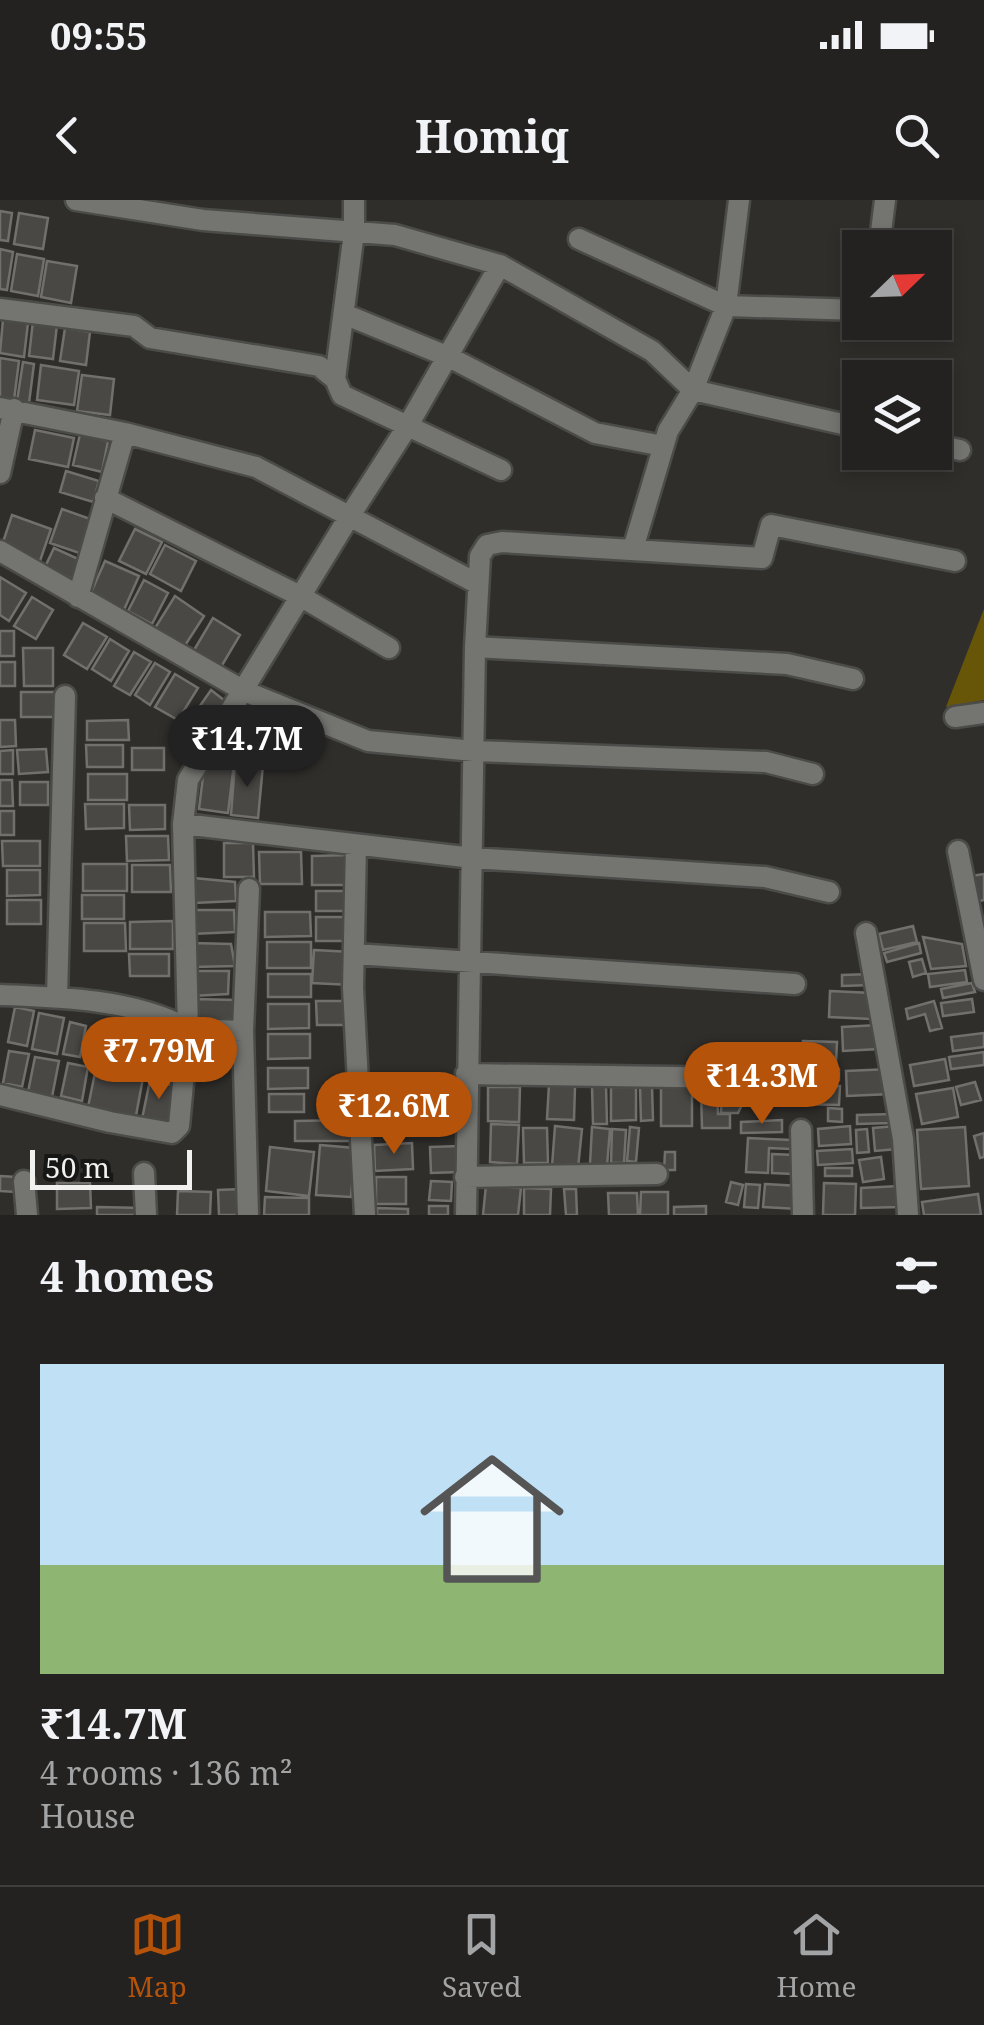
<!DOCTYPE html>
<meta charset="utf-8">
<style>
body{margin:0;font-family:"Noto Serif",serif;background:#2b2a29;color:#f1f3f6;height:100vh;display:flex;flex-direction:column;font-size:38px;white-space:nowrap}
*{box-sizing:border-box;margin:0}
p{font-size:32px;color:#a3a4a5}
.icon{flex:none;width:55px;height:55px;fill:none;stroke:currentColor;stroke-width:2;stroke-linecap:round;stroke-linejoin:round}
.map{position:relative;height:1015px;overflow:hidden}
.drawer{display:flex;flex-direction:column;background:#232220;flex:1}
.drawer>*{flex:none}
.needle{width:65px;rotate:67deg}
.fabs{position:absolute;left:842px;top:30px;display:grid;gap:20px}
.fabs a{display:grid;place-items:center;width:110px;height:110px;border-radius:0px;background:#232220;box-shadow:0 5px 15px #0003,0 0 0 2px #403f3e;font-size:50px}
.scale{position:absolute;left:30px;bottom:25px;width:162px;box-sizing:border-box;padding-left:10px;border:5px solid #f1f1ef;border-top:0;font-size:28px;line-height:35px;white-space:nowrap;color:#f1f1ef;-webkit-text-stroke:8px #171715;paint-order:stroke}
.price{position:absolute;translate:-50% -85px;padding:0 22px;border-radius:35px;background:#b45309;color:#fff;font-size:32px;line-height:65px;filter:drop-shadow(0 2px 5px #0008)}
.price::after{content:'';position:absolute;left:50%;top:60px;width:30px;height:22px;margin-left:-15px;background:inherit;clip-path:polygon(0 0,100% 0,50% 100%)}
.price.current{background:#222;color:#fff}
ul{padding:0;list-style:none}
li{display:grid;align-content:center;gap:20px;height:530px;padding:0 40px}
li span{display:grid;place-items:center;height:310px;border-radius:0px;color:#555}
li>.icon{margin-inline-start:auto}
span .icon{width:180px;height:180px;fill:#fffc;stroke-width:1}
li b{font-size:42px}
h2{display:flex;justify-content:space-between;align-items:center;height:120px;padding:0 40px;font-size:42px}
.status{display:flex;justify-content:space-between;align-items:center;height:70px;padding:0 50px;background:#232220;direction:ltr}
.status svg{height:28px;fill:currentColor}
header{display:flex;justify-content:space-between;align-items:center;height:130px;padding:0 40px;background:#232220;font-size:45px;font-weight:700}
.tab-bar{display:flex;justify-content:space-around;align-items:center;height:140px;border-top:2px solid #403f3e;background:#232220;font-size:28px;color:#a3a4a5}
.tab-bar a{display:grid;justify-items:center;gap:5px}
.tab-bar .current{color:#b45309}
.map>svg:first-child{display:block}
</style>
<div class="status"><b>09:55</b><svg viewBox="0 0 49 12"><path d="M0 12V9h3v3zM5 12V6h3v6zM10 12V3h3v9zM15 12V0h3v12zM26 1h20v11H26zM47 4h2v5h-2z"/></svg></div>
<header><svg class="icon" aria-label="back" viewBox="0 0 24 24"><path d="M15 5l-7 7 7 7"/></svg>Homiq<svg class="icon" aria-label="search" viewBox="0 0 24 24"><circle cx="10" cy="10" r="6"/><path d="M15 15l6 6"/></svg></header>
<div class="map">
<svg width="984" height="1015" viewBox="0 0 984 1015">
<rect width="100%" height="100%" fill="#2f2e2b"/>
<path fill="#685608" d="M984 409V500L946 507Z"/>
<path fill="#494845" stroke="#71706d" stroke-width="2.5" d="M0 11 12 13 8 41 0 40Z
M19 13 48 18 43 49 14 44Z
M0 49 13 52 7 90 0 89Z
M17 54 44 59 38 96 11 91Z
M47 61 77 66 71 103 41 97Z
M3 119 28 123 24 157 0 153Z
M33 121 57 125 53 159 29 156Z
M65 128 90 132 86 165 60 161Z
M0 158 19 161 14 200 0 198Z
M23 162 34 164 29 203 17 201Z
M41 165 79 171 74 205 37 200Z
M82 175 114 179 110 215 77 211Z
M35 230 74 238 68 267 29 259Z
M80 234 108 241 102 272 73 265Z
M66 271 99 281 93 302 60 292Z
M62 309 96 321 85 355 50 343Z
M12 315 51 329 40 361 1 348Z
M135 329 162 342 146 374 119 361Z
M165 345 196 361 181 391 150 374Z
M54 348 85 362 76 381 45 367Z
M105 361 139 376 123 412 89 397Z
M0 377 26 393 9 421 0 415Z
M144 380 168 393 152 424 128 411Z
M175 396 204 416 184 447 155 428Z
M32 397 53 410 36 439 14 426Z
M213 418 240 435 221 467 194 450Z
M83 423 107 437 87 469 64 455Z
M0 431H14V456H0Z
M110 439 129 451 111 481 92 469Z
M23 448H53V486H24Z
M134 452 151 462 130 495 114 486Z
M0 462H15V486H0Z
M155 463 170 472 150 505 135 495Z
M175 474 198 488 178 520 155 507Z
M211 490 233 507 210 539 188 523Z
M21 492H57V517H21Z
M0 520H15L16 546 0 547Z
M128 520 129 540H87V521Z
M86 545H123V567H87Z
M132 548H164V570H132Z
M46 549 48 572 19 574 17 550Z
M13 550V574H0V551Z
M205 560 234 564 228 613 199 609Z
M235 562 263 565 258 618 231 615Z
M88 574H127V600H88Z
M0 580H12L13 606H0Z
M20 582H48V605H20Z
M85 604H124V628L86 629Z
M129 605H165V629L130 630Z
M0 611H14V635H0Z
M126 636H168L169 660 127 661Z
M2 641H40V666H3Z
M224 643H253L254 677H224Z
M259 652H301L302 684H260Z
M350 655V685H312V656Z
M83 664H127V691H83Z
M132 665H170L171 692H132Z
M7 670H40V695L7 696Z
M984 674V700L976 702 971 676Z
M194 678 235 682 236 701 194 703Z
M316 691H352V711H316Z
M82 695H124V719H82Z
M7 700H41V724H7Z
M191 710H234L235 732 192 734Z
M265 712H310L311 736 265 737Z
M316 717H352V741H316Z
M173 721V749H130V722Z
M84 723H125L126 751H84Z
M913 726 917 742 883 750 879 734Z
M923 737 962 744 966 766 931 769Z
M267 742H311V768H267Z
M192 743 231 744 235 766 193 767Z
M919 743 921 753 887 762 884 753Z
M314 750 352 752 351 785 312 783Z
M129 754H169V776H130Z
M922 759 926 773 913 777 909 762Z
M965 770 967 782 930 787 928 774Z
M192 771H229L228 794 192 796Z
M268 774H311V797H268Z
M872 774V785L842 786V775Z
M972 783 975 792 943 798 941 789Z
M830 791 872 793 871 819 829 817Z
M193 799 235 800 233 822 193 825Z
M972 799 974 812 943 816 941 803Z
M316 801H352L353 825H317Z
M934 801 942 828 930 831 925 814 908 819 906 809Z
M268 804H309V828L268 829Z
M15 807 34 811 27 846 8 842Z
M39 813 64 818 57 854 32 849Z
M70 822 86 826 80 857 63 854Z
M878 825 879 849 843 851 842 827Z
M94 826 147 836 140 872 87 861Z
M984 833V847L953 851 951 837Z
M268 834H310V858L268 859Z
M154 835 179 840 171 880 146 875Z
M803 841 837 842 836 862 803 861Z
M9 851 29 854 22 887 3 883Z
M984 852V865L951 869 949 857Z
M35 857 59 861 52 897 28 892Z
M945 859 949 880 914 886 910 865Z
M68 863 88 867 82 901 61 896Z
M96 868 143 878 135 921 87 912Z
M268 868H308V888L268 889Z
M804 869H839V880L804 879Z
M890 869 891 894 847 896 846 871Z
M793 871 791 896H765L764 895Z
M150 880 176 886 168 925 142 919Z
M975 882 981 900 961 905 956 887Z
M549 884 575 886 574 920 547 919Z
M722 885 751 886 738 913H721Z
M801 885 840 886 839 905 801 904Z
M592 886H606L607 924H593Z
M488 887H520L519 922 488 921Z
M611 887H636V920L611 921Z
M640 887H652L653 920 641 921Z
M661 887H692V926H661Z
M953 888 958 917 922 924 916 894Z
M701 889H717L718 914H730V928H702Z
M269 894H304V912H269Z
M828 908 842 909V922L828 921Z
M892 914V923L857 924V915Z
M354 920V941H295V921Z
M782 920V932L741 933V922Z
M491 924 519 925 517 964 490 962Z
M555 926 582 929 578 968 552 966Z
M850 926 851 944 819 946 818 929Z
M896 926 897 949 875 951 873 928Z
M592 927 610 929 607 966 590 964Z
M630 927 639 928 636 962 627 961Z
M965 927 969 986 921 989 917 930Z
M523 928H547L548 963H524Z
M612 929 626 930 624 963H611Z
M867 929 869 952 857 953 856 930Z
M984 933V957L980 958 974 936Z
M748 938 791 940V949L769 948 768 973 746 972Z
M412 943 413 969 375 971 374 945Z
M320 945 355 948 351 997 316 995Z
M459 946 460 972 431 973 430 947Z
M270 947 314 952 309 996 266 991Z
M852 949 853 963 818 965 817 951Z
M665 952H675V970H664Z
M772 954 794 955 793 974 772 973Z
M881 957 884 979 863 982 859 960Z
M825 968H852V976H825Z
M0 976 16 977V992L0 991Z
M376 977H406V1004H376Z
M431 981 452 982 451 1001 429 1000Z
M731 982 743 985 738 1005 726 1002Z
M57 983H90L91 1008 57 1009Z
M824 983 856 984 855 1015H823Z
M746 984 760 985 758 1008 744 1007Z
M765 984 800 986 798 1009 763 1007Z
M486 985 521 988 518 1015H483Z
M899 986 900 1007 861 1008V988Z
M524 988 551 989 550 1015H524Z
M241 989V1015H219L218 990Z
M564 989H576L577 1015H566Z
M178 991 211 992 210 1015H177Z
M641 992H668V1015H640Z
M608 993H637L638 1015H609Z
M978 994 981 1015H924L922 1002Z
M265 997 309 998V1015H264Z
M429 1006H448V1015H429Z
M706 1006V1015H674V1007Z
M97 1007 143 1008V1015H97Z
M377 1008 408 1009V1015H377Z"/>
<g fill="none" stroke-linecap="round" stroke-linejoin="round">
<defs>
<path id="minor" d="M76 0 203 20 395 35 500 65 652 151 693 190 860 228
M579 39 726 106 860 110
M879 48 885 0
M0 109 134 126 150 138 319 166 335 179 342 195 501 270
M344 114 449 157 595 233 663 246
M335 179 354 32V0
M0 208 125 233 256 267 478 384
M935 245 960 250
M0 273 14 209
M105 298 300 396 389 448
M633 349 668 231 693 190 726 106 739 0
M0 351 244 491 368 541 474 551 766 562 813 574
M78 397 125 233
M475 447 787 464 853 479
M955 517 984 513
M183 624 188 580 349 317 407 227 500 65
M356 645 353 788 365 1015
M958 651 984 780
M866 733 903 939 908 1015
M355 754 795 784
M0 795C59 797 136 799 188 829L183 624 473 658 765 677 829 692
M57 797 65 496
M466 874 739 878
M0 895 110 922 172 933 179 926 188 829 243 831
M801 930 803 1015
M144 973 146 1015
M465 977 657 974
M24 981 27 1015
M248 1015 243 831 249 689
M466 1015 475 447 480 356 487 345 502 342 762 358 771 325 955 361"/>
</defs>
<use href="#minor" stroke="#4b4b49" stroke-width="25"/>
<use href="#minor" stroke="#747470" stroke-width="20"/>
</g>
</svg>
<div class="fabs">
<a><svg class="needle" viewBox="-14 -14 28 28"><path d="M0-13l5 13h-10z" fill="#e53935"/><path d="M0 13l5-13h-10z" fill="#a3a4a5"/></svg></a>
<a><svg class="icon" aria-label="layers" viewBox="0 0 24 24"><path d="M12 4l9 5-9 5-9-5zM3 14l9 5 9-5"/></svg></a>
</div>
<div class="scale">50 m</div>
<b class="price current" style="left:247px;top:590px">₹14.7M</b>
<b class="price" style="left:159px;top:902px">₹7.79M</b>
<b class="price" style="left:762px;top:927px">₹14.3M</b>
<b class="price" style="left:394px;top:957px">₹12.6M</b>
</div>
<section class="drawer">
<h2>4 homes<svg class="icon" aria-label="filters" viewBox="0 0 24 24"><path d="M4 7h16M4 17h16"/><circle cx="9" cy="7" r="2"/><circle cx="15" cy="17" r="2"/></svg></h2>
<ul>
<li><span style="background:linear-gradient(#bfe0f5 65%,#8fb573 0)"><svg class="icon" aria-label="home" viewBox="0 0 24 24"><path d="M3 11l9-7 9 7M6 9v11h12V9"/></svg></span><div><b>₹14.7M</b><p>4 rooms · 136 m²</p><p>House</p></div></li>
</ul>
</section>
<nav class="tab-bar">
<a class="current"><svg class="icon" aria-label="map" viewBox="0 0 24 24"><path d="M3 6l6-2 6 2 6-2v14l-6 2-6-2-6 2zM9 4v14M15 6v14"/></svg>Map</a>
<a><svg class="icon" aria-label="saved" viewBox="0 0 24 24"><path d="M7 4h10v16l-5-4-5 4z"/></svg>Saved</a>
<a><svg class="icon" aria-label="home" viewBox="0 0 24 24"><path d="M3 11l9-7 9 7M6 9v11h12V9"/></svg>Home</a>
</nav>
